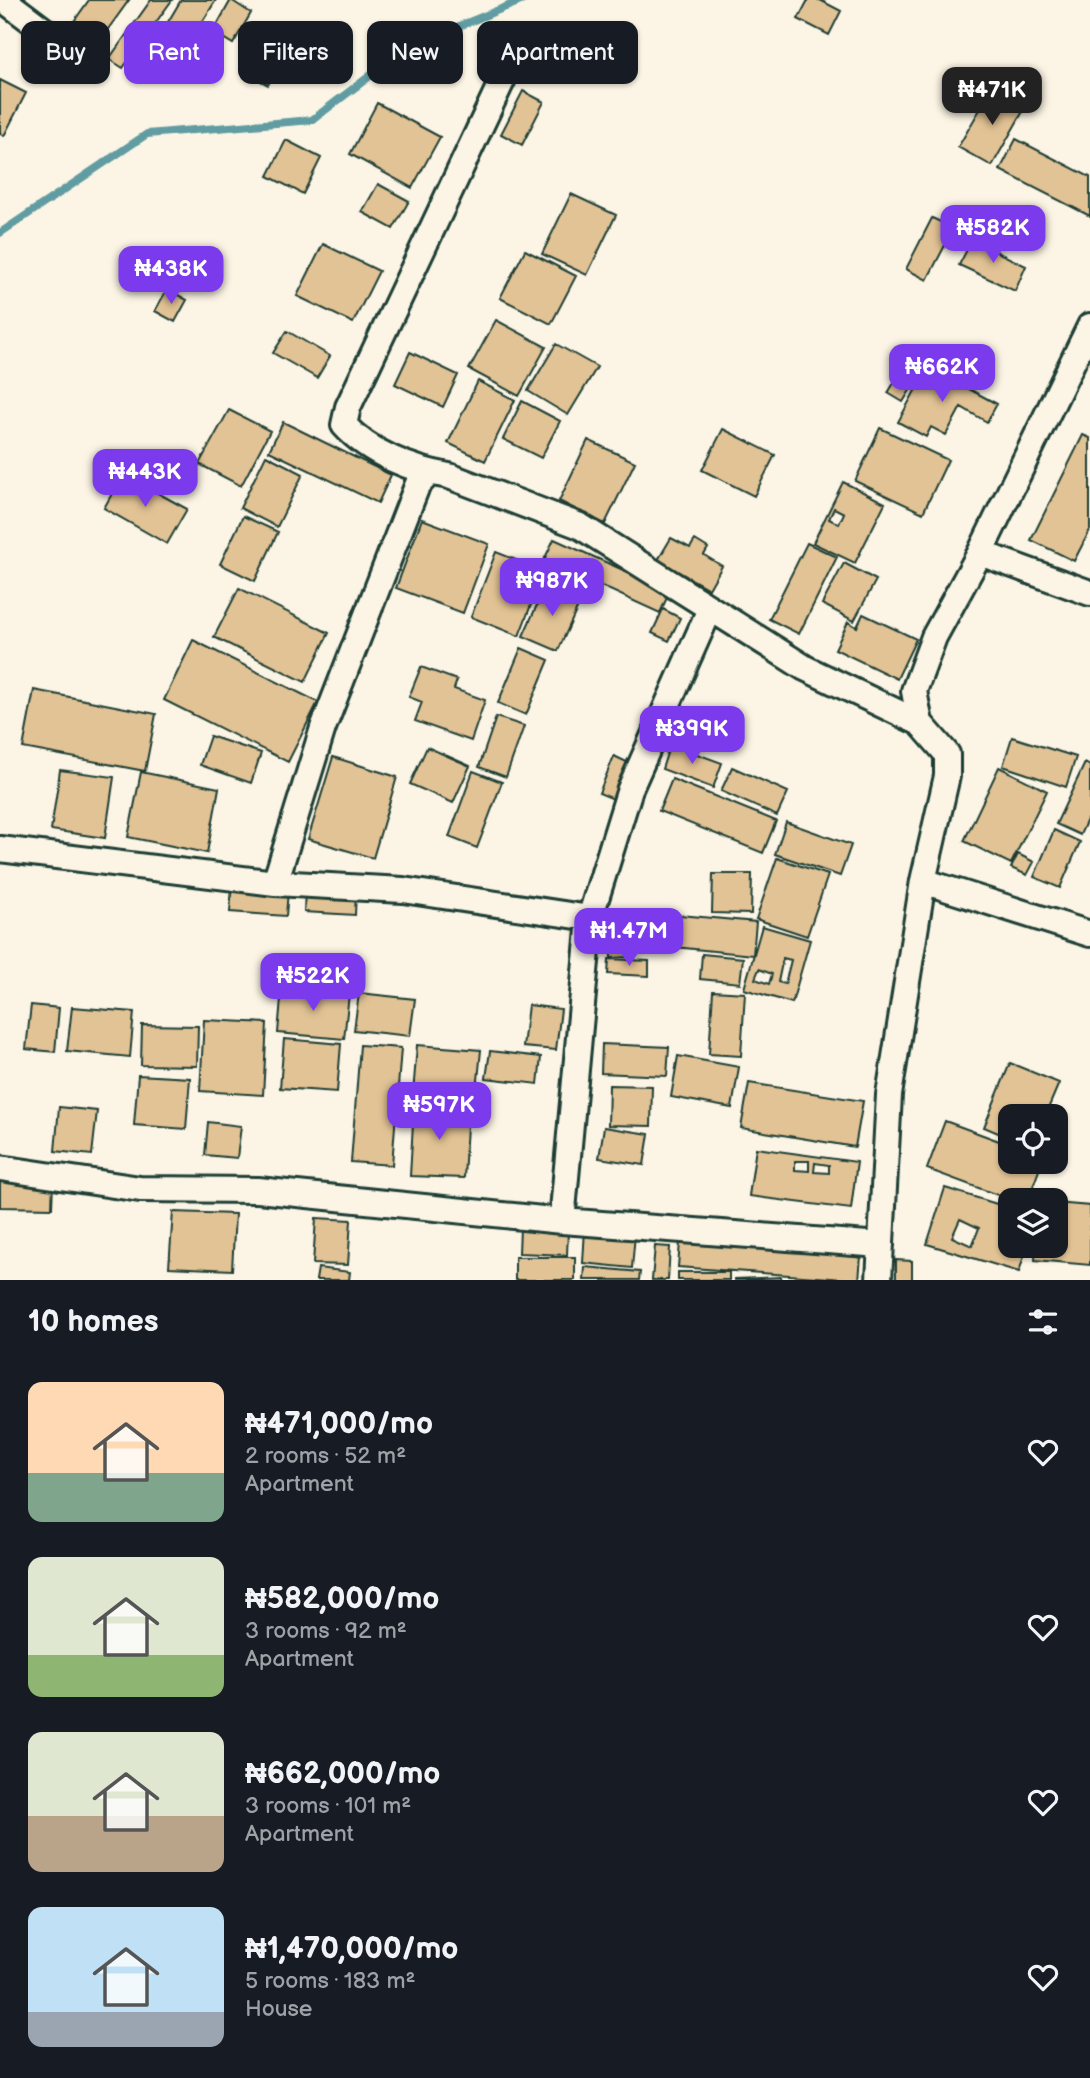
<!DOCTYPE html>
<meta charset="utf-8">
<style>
body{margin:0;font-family:"Balsamiq Sans",sans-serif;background:#20242c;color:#f1f3f6;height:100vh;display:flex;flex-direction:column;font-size:26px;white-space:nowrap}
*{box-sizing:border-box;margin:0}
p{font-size:23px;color:#9ea1a6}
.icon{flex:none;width:38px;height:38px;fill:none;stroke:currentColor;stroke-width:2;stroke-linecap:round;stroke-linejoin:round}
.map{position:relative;height:1280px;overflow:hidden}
.details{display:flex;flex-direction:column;background:#171b24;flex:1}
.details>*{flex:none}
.top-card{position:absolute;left:21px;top:21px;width:700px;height:63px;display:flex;gap:14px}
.buttons{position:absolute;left:998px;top:1104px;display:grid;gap:14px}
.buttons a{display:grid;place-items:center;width:70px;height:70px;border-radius:14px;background:#171b24;box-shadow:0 2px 5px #0004;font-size:35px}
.price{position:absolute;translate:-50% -60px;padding:0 16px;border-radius:14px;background:#7c3aed;color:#fff;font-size:23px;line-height:46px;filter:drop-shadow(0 2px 4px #0008)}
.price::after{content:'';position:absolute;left:50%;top:42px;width:21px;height:16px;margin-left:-10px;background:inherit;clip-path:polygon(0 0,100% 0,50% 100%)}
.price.active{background:#222;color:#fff}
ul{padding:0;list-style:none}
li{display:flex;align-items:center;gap:21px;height:175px;padding:0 28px}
li span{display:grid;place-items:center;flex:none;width:196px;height:140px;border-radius:14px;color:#555}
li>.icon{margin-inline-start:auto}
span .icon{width:84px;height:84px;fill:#fffc;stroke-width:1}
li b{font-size:30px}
h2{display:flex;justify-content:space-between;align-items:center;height:84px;padding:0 28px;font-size:30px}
.pill{padding:0 24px;border-radius:14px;background:#171b24;box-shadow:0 2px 5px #0004;font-size:24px;line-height:63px}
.pill.active{background:#7c3aed;color:#fff}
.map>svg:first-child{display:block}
</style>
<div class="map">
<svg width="1090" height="1280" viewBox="0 0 1090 1280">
<rect width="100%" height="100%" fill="#fcf5e5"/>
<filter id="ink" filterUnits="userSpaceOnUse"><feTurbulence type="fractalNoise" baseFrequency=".0143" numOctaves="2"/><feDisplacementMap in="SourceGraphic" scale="14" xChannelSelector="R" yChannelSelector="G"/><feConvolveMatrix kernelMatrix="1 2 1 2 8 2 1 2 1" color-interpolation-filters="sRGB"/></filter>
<g filter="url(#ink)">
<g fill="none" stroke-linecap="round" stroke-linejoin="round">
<path stroke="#619ca2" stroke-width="8" d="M0 233 147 134 312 120 408 47 523 0"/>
</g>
<path fill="#e2c395" stroke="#1f3d34" stroke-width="2" fill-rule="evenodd" d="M89 0H129L98 43 72 24Z
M151 0H172L123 68 109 59Z
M181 0H216L193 37 168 22Z
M231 0 251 13 233 44 213 32Z
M808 0H820L841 11 829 35 798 19Z
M171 27 180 33 177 39 186 43 165 80 136 64 141 63 158 28 168 33Z
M546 34 592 46 584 78 537 65Z
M263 38 287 52 268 85 244 72Z
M596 48 610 52 602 80 588 77Z
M0 80 26 93 4 136 0 134Z
M993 87 1026 106 992 166 958 147Z
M523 91 544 102 522 145 501 134Z
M377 103 440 137 412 188 350 154Z
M1016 139 1090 177V216L1000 170Z
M286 140 321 158 303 194 268 176Z
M378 184 409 201 393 229 362 212Z
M571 194 616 215 587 275 542 254Z
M932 218 954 228 927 280 906 269Z
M972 240 1026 266 1015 291 959 265Z
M323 244 379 271 353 323 297 296Z
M525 250 576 276 551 324 500 298Z
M167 289 187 300 175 322 155 311Z
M496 320 546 347 519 396 469 369Z
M287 331 330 356 317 378 273 353Z
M556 344 597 367 568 415 528 391Z
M410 352 458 375 443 407 395 384Z
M909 358 924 367 903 402 888 393Z
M928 367 997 404 987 422 961 407 946 435 931 427 926 437 898 422Z
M478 381 515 400 485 461 448 443Z
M522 401 560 421 541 458 503 439Z
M229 410 270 431 241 486 199 464Z
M283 422 391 475 378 503 269 451Z
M880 428 948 460 923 513 855 481Z
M723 429 775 455 754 496 702 470Z
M1083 435 1090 438V530L1074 561 1031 540Z
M588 440 635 462 605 524 559 501Z
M266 455 303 474 277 527 240 508Z
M123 474 187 509 167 544 104 508Z
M843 482 885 503 855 563 813 543ZM834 508 844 513 839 524 829 519Z
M243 516 278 532 255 581 220 564Z
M422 519 489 544 463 613 396 588Z
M671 538 690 548 695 540 708 548 704 555 722 566 709 589 658 560Z
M554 539 670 591 660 613 544 560Z
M807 543 837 557 799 634 769 619Z
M496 552 544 571 519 636 471 617Z
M844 563 876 580 854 621 822 604Z
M546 585 581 600 558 651 523 636Z
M239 588 329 633 305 682 214 637Z
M663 609 680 618 669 641 652 633Z
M863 614 916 639 897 679 835 649 848 622 857 627Z
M193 640 318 702 288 762 164 700Z
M521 648 549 660 526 715 498 703Z
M421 667 457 680 454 689 485 700 471 741 415 721 422 702 409 697Z
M34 690 156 714 145 771 23 748Z
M496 717 524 726 506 777 479 767Z
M210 736 261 753 251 783 200 765Z
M1012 737 1076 757 1066 787 1003 766Z
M670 744 722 763 713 788 662 769Z
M427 747 470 766 453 803 410 784Z
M614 756 631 764 616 800 599 793Z
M333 757 397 777 373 858 308 839Z
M1085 763 1090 766V813L1080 835 1056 824Z
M732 767 788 792 777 816 721 791Z
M999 767 1047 791 1011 864 964 841Z
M60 770 114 777 105 838 51 830Z
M473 771 502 782 477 848 449 837Z
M141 772 219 788 207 853 128 837Z
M672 779 776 821 763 853 659 811Z
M786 822 851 845 840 876 775 854Z
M1054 830 1080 842 1060 888 1034 877Z
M1018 854 1034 862 1027 875 1011 868Z
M777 858 828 875 807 936 756 919Z
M713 874H752L751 914 712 913Z
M232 886 288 890 286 916 230 912Z
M305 887 356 891 355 915 304 912Z
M658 913 756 922 753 955 655 945Z
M762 926 810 940 792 1003 744 989ZM783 958 791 960 785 984 778 982ZM759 969 772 974 769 984 755 979Z
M629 938 630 957 611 958 610 939Z
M702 954 743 958 740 983 700 979Z
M609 959 649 961V976L608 974Z
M282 987 349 994 344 1039 278 1033Z
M713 991 745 993 741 1056 709 1054Z
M359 993 415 999 410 1036 354 1030Z
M31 1005 59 1008 55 1052 26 1049Z
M528 1005 561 1009 556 1050 523 1047Z
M72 1007 134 1012 130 1057 67 1051Z
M204 1020 267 1023 263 1095 200 1091Z
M142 1025 198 1026 197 1066 141 1065Z
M284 1039 341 1044 337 1092 280 1088Z
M602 1044 669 1047 667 1076 601 1073Z
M360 1045 401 1048 392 1165 351 1162Z
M417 1045 481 1050 476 1100 413 1094Z
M490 1051 541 1057 538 1084 486 1078Z
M678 1056 739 1067 732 1108 671 1097Z
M1010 1063 1059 1083 1045 1116H1010V1138L984 1127Z
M138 1075 190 1078 186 1129 134 1125Z
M749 1083 863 1101 855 1147 741 1128Z
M609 1085 652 1086 651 1126 608 1125Z
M414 1106 468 1108 464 1178 410 1176Z
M59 1107 97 1111 92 1155 55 1151Z
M945 1121 1010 1145V1162H1042L1028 1200H1011L927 1169Z
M208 1122 241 1126 237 1158 205 1155Z
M604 1127 649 1134 644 1165 599 1158Z
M756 1148 857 1162 851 1209 749 1196ZM795 1161H809V1171L795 1170ZM815 1163 829 1165V1173L814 1172Z
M0 1180 53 1182 52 1208 0 1207Z
M945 1188 1010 1208V1246H1027L1019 1272 927 1244ZM960 1219 979 1228 972 1246 952 1237Z
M1055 1203 1090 1206V1265L1035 1260 1036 1246H1055Z
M173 1212 235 1214 232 1270 169 1267Z
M316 1218 351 1220 348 1265 313 1264Z
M520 1228 568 1230 567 1255 519 1253Z
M585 1229 635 1234 632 1268 583 1263Z
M680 1242 861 1256 859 1280 678 1267Z
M655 1246 670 1247 668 1280H652Z
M515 1257H575V1280H515Z
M896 1260 912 1261V1280H896Z
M585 1267 640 1272 639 1280H584Z
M318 1268 350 1272 349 1280H316Z
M678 1272H729V1280H678Z
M781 1277V1280H735V1279Z"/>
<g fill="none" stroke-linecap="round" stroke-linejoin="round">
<defs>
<path id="minor" d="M4 0 69 49
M509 66 348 407 344 425C369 453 412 470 449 476L580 526 805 668 920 723 947 754V776L923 881 889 1095 879 1280
M980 553 1090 593
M920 723 914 691 934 637 980 553 1090 326
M0 849 275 883 403 890 590 918
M923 881 1090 934
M275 883 323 728 417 486 429 473
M0 1168 140 1189 258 1190 562 1221 881 1245
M562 1221 590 918 630 789 710 609"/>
</defs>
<use href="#minor" stroke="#1f3d34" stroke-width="30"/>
<use href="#minor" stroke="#fcf5e5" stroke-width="24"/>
</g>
</g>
</svg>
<div class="buttons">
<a><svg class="icon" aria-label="locate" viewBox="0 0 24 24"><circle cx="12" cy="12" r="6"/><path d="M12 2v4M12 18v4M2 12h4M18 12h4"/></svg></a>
<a><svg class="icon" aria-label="layers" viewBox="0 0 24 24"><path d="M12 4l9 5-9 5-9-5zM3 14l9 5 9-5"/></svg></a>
</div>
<b class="price active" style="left:992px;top:127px">₦471K</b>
<b class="price" style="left:993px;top:265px">₦582K</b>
<b class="price" style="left:171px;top:306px">₦438K</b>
<b class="price" style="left:942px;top:404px">₦662K</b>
<b class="price" style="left:145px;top:509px">₦443K</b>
<b class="price" style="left:552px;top:618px">₦987K</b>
<b class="price" style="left:692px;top:766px">₦399K</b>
<b class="price" style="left:629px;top:968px">₦1.47M</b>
<b class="price" style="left:313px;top:1013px">₦522K</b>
<b class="price" style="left:439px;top:1142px">₦597K</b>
<div class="top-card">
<a class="pill">Buy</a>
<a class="pill active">Rent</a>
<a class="pill">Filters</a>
<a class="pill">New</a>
<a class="pill">Apartment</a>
</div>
</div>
<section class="details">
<h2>10 homes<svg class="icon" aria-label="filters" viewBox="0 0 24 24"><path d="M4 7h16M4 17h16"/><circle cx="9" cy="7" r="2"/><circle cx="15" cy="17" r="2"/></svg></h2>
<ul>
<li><span style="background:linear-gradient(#ffd9b3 65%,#7fa58c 0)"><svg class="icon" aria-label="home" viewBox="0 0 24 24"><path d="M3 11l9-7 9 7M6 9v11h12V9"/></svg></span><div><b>₦471,000/mo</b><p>2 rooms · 52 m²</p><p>Apartment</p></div><svg class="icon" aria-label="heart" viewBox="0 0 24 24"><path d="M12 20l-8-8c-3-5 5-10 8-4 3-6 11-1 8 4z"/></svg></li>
<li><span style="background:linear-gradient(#dfe7d0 70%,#8fb573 0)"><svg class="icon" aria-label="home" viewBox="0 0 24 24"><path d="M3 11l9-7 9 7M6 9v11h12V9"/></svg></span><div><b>₦582,000/mo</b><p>3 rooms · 92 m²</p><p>Apartment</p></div><svg class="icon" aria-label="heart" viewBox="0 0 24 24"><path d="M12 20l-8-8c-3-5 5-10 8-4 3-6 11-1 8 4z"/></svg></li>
<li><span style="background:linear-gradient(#dfe7d0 60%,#b9a48a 0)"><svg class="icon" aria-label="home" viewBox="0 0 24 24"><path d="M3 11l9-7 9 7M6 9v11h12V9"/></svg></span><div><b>₦662,000/mo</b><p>3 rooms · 101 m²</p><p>Apartment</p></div><svg class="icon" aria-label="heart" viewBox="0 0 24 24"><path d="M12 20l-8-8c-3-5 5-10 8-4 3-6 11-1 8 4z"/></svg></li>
<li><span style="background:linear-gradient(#bfe0f5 75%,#9aa5b1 0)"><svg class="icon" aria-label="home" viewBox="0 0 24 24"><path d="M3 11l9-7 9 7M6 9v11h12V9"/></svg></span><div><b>₦1,470,000/mo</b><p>5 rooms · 183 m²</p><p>House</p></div><svg class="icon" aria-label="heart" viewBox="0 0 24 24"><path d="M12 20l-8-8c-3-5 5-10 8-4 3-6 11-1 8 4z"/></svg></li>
</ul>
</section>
